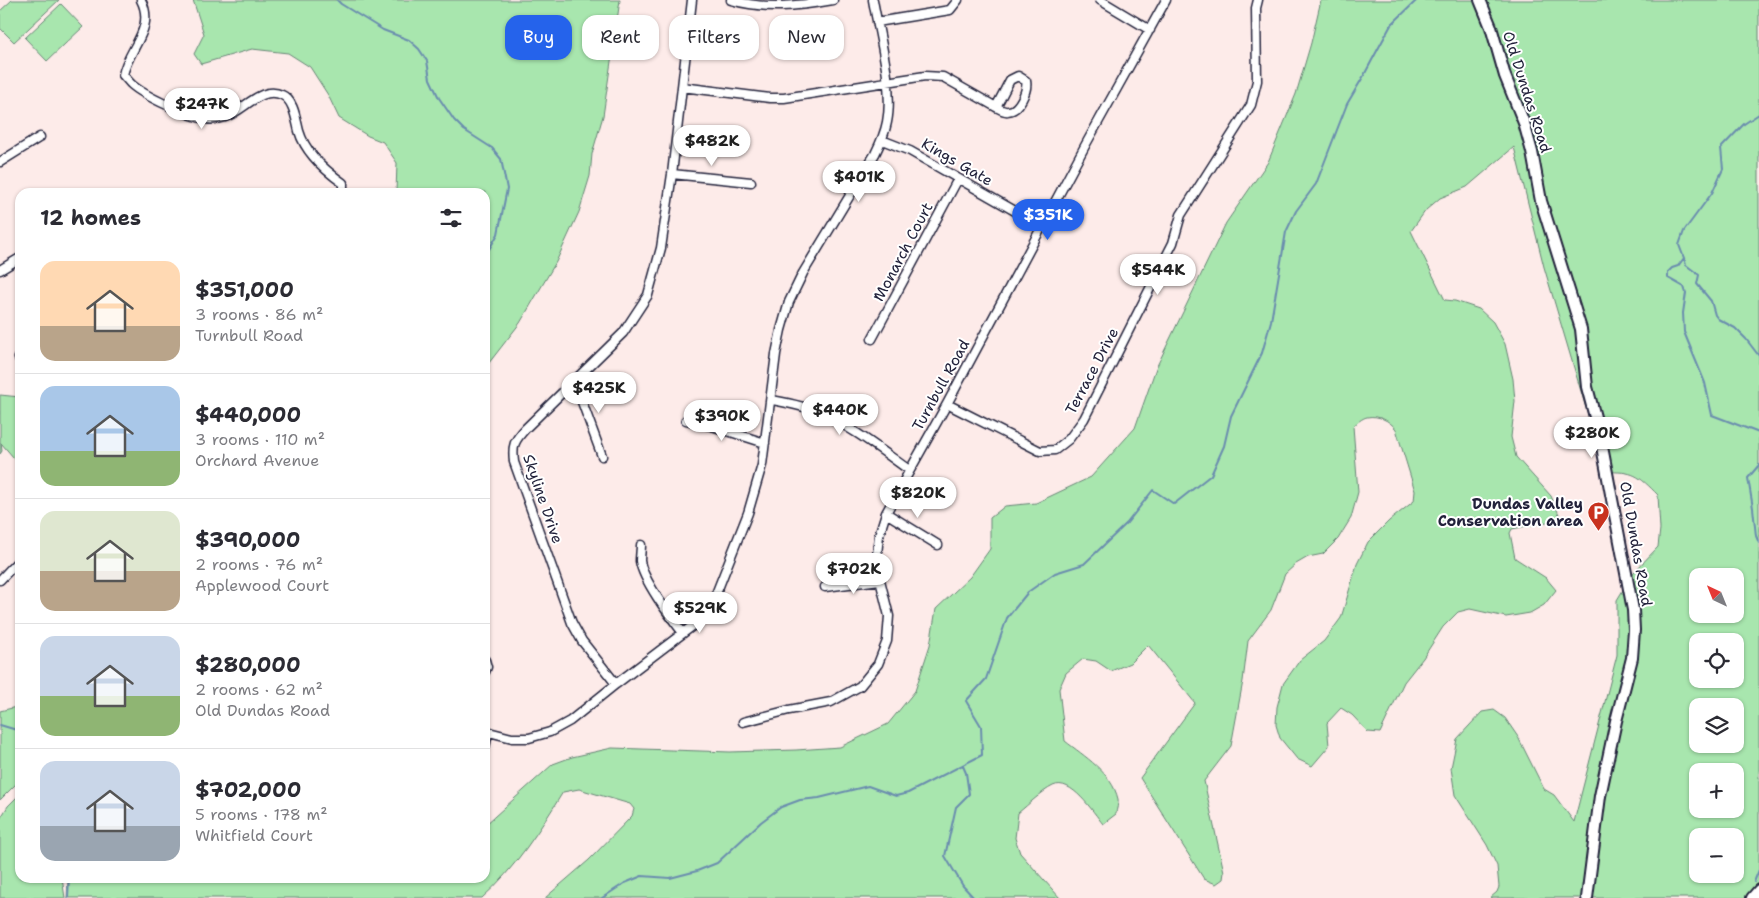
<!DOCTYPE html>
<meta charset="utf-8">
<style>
body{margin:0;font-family:"Shantell Sans",sans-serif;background:#f7f7f7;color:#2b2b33;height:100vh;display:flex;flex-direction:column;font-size:19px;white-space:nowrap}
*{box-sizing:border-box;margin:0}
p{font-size:16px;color:#7c7c81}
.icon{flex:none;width:28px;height:28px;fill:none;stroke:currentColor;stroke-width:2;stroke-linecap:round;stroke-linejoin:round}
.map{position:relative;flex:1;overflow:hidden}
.drawer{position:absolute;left:15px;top:188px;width:475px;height:695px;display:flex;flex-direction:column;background:#fff;border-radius:15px;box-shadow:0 1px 4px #0004}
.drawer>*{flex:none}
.top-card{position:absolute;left:505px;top:15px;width:475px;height:45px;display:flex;gap:10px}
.needle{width:32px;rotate:317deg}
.controls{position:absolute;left:1689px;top:568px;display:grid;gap:10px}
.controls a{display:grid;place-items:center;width:55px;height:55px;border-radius:10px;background:#fff;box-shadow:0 1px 4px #0004;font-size:25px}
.price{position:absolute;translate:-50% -42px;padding:0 11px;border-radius:18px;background:#fff;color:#222;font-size:16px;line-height:32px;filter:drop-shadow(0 1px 2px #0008)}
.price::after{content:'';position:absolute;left:50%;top:30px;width:15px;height:11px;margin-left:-8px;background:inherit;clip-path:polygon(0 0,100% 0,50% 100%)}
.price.selected{background:#2563eb;color:#fff}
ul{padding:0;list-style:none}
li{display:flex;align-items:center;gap:15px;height:125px;padding:0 25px}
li+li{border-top:1px solid #e1e1e2}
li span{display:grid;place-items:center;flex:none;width:140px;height:100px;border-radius:15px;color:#555}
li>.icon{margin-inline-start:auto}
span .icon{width:60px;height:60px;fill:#fffc;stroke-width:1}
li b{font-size:21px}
h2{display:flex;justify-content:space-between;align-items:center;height:60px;padding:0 25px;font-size:21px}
.chip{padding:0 18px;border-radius:15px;background:#fff;box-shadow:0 1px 4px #0004;font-size:18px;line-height:45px}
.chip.selected{background:#2563eb;color:#fff}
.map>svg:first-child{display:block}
</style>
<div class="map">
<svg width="1759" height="898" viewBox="0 0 1759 898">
<rect width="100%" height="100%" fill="#fdebe9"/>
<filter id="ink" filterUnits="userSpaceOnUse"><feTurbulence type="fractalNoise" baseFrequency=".02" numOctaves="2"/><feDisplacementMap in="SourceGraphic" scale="10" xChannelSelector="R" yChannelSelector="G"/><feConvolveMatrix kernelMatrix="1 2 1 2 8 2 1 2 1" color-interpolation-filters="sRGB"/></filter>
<g filter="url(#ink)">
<path fill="#a8e6ae" stroke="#658474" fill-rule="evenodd" d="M12 0H59L14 42 0 28V11Z
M193 0H620L603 116 592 154 590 176 579 212 556 262 520 323 485 368V192H396L397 163 383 142 368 136 339 118 328 95 310 67 288 53 252 49 201 64 194 54 204 34Z
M1321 0H1759V898H1490L1497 892 1499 887 1497 866 1487 845 1455 795 1451 768 1457 739 1482 712 1494 710 1505 718 1518 737 1544 789 1554 795 1574 822 1617 655V600L1634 572 1658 547 1660 529 1658 495C1638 475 1634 471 1605 472L1544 267 1514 147 1467 187 1440 198 1426 210 1411 231 1445 300 1455 301 1479 309 1493 322 1505 344 1513 379 1515 401 1511 437 1516 457 1551 496 1561 519 1512 529 1510 533 1515 558 1546 578 1556 590 1544 605 1530 613 1506 617 1470 609 1458 612 1443 627 1423 658 1404 682 1380 733 1368 732 1352 715 1341 708 1327 723 1329 746 1312 766 1297 759 1280 738 1276 725 1277 707 1283 684 1300 660 1324 641 1341 618 1357 564 1368 542 1389 521 1414 501 1415 491 1396 429C1389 420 1378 415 1367 417 1362 418 1357 423 1353 426L1358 492 1351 518 1338 539 1323 554 1308 557 1296 564 1285 574 1271 610 1248 641 1243 681 1231 746 1204 781 1224 872 1223 879 1216 884 1204 879 1140 778 1195 703 1148 645 1130 663 1111 671 1096 661 1083 659 1066 673 1059 689 1065 741C1084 756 1112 773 1118 799 1119 803 1116 810 1116 814L1103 824C1093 812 1071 777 1053 786 1041 792 1029 804 1018 813L1015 838 1020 853 1060 898H545L589 860 632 816 634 809 630 804 579 789 563 792C541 828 514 870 482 898H67L68 878H485V825L553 764 572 757 612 748 730 752 796 750 840 747 888 724 915 691 930 645 936 609 970 577 990 549V518L1005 506 1036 503 1091 477 1135 428 1156 368 1226 223 1268 162 1296 94 1311 43ZM1698 576H1735V614H1698ZM1698 641H1735V679H1698ZM1698 706H1735V744H1698ZM1698 771H1735V809H1698ZM1698 836H1735V874H1698Z
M61 4 83 27 47 61 25 38Z
M0 395 20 397V465L1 443 2 451 0 454Z
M20 706V780L0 800V711Z
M20 794V878H62L65 898H0V819L8 806Z"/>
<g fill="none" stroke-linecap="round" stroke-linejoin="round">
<path stroke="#6a8dae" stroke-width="2" d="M337 0 341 4 383 30 409 40 419 49 427 61 430 79 439 98 454 120 464 130 492 148 501 159 507 189 498 234 485 256
M1759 114 1744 124 1721 148 1723 169 1712 193 1684 231 1679 245 1684 258 1678 266 1672 268 1668 272V278L1684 287 1686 293 1683 313 1684 332 1705 383 1712 415 1759 433
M1684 258 1686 265 1699 275 1697 284 1711 301 1715 315 1718 319 1735 328 1746 339 1759 356
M1759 465 1748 478 1753 508 1756 536 1759 543
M0 725 20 731
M963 766 966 773 969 794 956 807 945 856 963 886 974 898
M1754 882 1759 870
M68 898 69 878
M602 898 625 883 642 876 670 878 697 871 717 863 761 822 781 807 800 800 819 798 868 786 896 796 908 793 982 755 981 726 966 701 986 679 1007 618 1028 592 1055 573 1084 564 1127 523 1153 490 1174 504 1211 475 1224 446 1231 416 1262 353 1271 321 1286 232 1296 211 1316 184 1347 104 1363 77 1378 49 1391 25 1417 0"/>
<defs>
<path id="street" d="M141 0C156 29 128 48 123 75 126 78 128 81 131 84 144 96 188 116 206 119 212 120 219 119 225 117 244 111 261 85 282 95 294 100 296 120 299 131 305 152 326 171 343 183V191L340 192
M731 0C765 10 799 6 833 0
M1100 0 1150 30
M877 22 950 10 958 0
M682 87 770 98H784L925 76 943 77 996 107 1010 80 1018 76 1026 81C1028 90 1019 111 1008 111 1004 112 1000 109 996 107
M882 140 910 151 1043 227
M0 162 40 137
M672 174 751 182
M0 270 20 258
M872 339 958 179
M19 358 20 356
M574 380 602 456
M772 400C788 403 805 406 821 413 852 427 881 450 909 470
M947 404 1040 451 1055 450 1069 439 1084 419 1173 243 1181 215 1251 105 1257 81 1256 8 1258 0
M686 420 715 427 765 443
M886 513 938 545
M641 545C641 550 640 556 640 561 643 581 670 616 683 633
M0 580 20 559
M825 587 880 580
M485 660 487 667 485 672
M616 684 582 641 572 623 514 462C512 445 514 441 526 428L623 333 648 295 661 248 672 174 692 0
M743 722 789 710 831 702 860 686 878 664 887 641 889 616 880 580 877 555 879 535 886 513 947 404 1086 144 1166 0
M485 731 512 738H529L550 732 570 721 616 684 699 621 712 604 748 513 762 465 776 354 781 330 789 302 803 273 875 154C880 144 885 133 887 122 894 88 879 35 873 0
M485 748 488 732"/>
<path id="secondary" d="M1480 0 1491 27 1505 76 1524 123 1532 152 1541 201 1581 329 1587 387 1600 436 1633 610 1634 630 1632 658 1616 721 1600 796 1587 898
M1752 898 1759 890"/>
</defs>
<use href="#street" stroke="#22223b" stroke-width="11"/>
<use href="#secondary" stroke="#22223b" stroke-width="14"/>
<use href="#street" stroke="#fff" stroke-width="8"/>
<use href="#secondary" stroke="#fff" stroke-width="10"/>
</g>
</g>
<defs>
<symbol id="parking-pin" viewBox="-11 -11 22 30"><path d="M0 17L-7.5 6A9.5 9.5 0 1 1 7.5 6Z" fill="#c8321e" stroke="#fff"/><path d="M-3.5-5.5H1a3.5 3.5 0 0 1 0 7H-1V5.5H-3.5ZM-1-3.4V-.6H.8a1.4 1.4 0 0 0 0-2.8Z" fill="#fff"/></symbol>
</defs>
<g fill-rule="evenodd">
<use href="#parking-pin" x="1586" y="500" width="25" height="34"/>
</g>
<g text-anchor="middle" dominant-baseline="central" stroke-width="4" stroke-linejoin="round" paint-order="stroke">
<g font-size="15" fill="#22223b" stroke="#fff">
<text transform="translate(1527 92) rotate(72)">Old Dundas Road</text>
<text transform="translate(957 162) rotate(30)">Kings Gate</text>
<text transform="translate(903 252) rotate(-62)">Monarch Court</text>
<text transform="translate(1092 371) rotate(-62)">Terrace Drive</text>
<text transform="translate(941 385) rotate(-61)">Turnbull Road</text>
<text transform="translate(543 499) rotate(71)">Skyline Drive</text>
<text transform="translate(1636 544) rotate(80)">Old Dundas Road</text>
</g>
<g font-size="15" font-weight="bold" fill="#22223b" stroke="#fff" text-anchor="end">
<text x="1583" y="504">Dundas Valley<tspan x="1583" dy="17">Conservation area</tspan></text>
</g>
</g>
</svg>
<div class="controls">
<a><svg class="needle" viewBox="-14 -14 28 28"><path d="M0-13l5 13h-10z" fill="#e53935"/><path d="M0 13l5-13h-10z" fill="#7c7c81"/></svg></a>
<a><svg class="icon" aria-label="locate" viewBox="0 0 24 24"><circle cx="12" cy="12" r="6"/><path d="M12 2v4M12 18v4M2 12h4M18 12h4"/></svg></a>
<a><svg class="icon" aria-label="layers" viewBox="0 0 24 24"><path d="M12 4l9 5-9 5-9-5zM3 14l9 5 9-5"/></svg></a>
<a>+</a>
<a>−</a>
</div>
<b class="price" style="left:202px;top:130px">$247K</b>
<b class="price" style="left:712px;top:167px">$482K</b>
<b class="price" style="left:859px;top:203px">$401K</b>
<b class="price selected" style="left:1048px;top:241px">$351K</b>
<b class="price" style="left:1158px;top:296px">$544K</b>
<b class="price" style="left:599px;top:414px">$425K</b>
<b class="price" style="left:840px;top:436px">$440K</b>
<b class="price" style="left:722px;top:442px">$390K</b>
<b class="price" style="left:1592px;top:459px">$280K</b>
<b class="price" style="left:918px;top:519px">$820K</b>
<b class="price" style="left:854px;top:595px">$702K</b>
<b class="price" style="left:700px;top:634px">$529K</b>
<div class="top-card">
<a class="chip selected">Buy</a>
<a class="chip">Rent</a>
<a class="chip">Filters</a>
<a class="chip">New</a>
</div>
<section class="drawer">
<h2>12 homes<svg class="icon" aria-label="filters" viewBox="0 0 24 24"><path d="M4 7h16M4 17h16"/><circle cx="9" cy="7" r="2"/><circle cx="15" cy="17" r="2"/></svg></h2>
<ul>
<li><span style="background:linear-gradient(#ffd9b3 65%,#b9a48a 0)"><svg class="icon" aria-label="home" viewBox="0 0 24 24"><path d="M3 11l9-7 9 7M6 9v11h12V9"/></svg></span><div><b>$351,000</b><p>3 rooms · 86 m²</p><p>Turnbull Road</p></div></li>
<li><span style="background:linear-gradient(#a9c7e8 65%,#8fb573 0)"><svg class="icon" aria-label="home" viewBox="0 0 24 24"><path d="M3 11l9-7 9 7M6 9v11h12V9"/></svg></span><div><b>$440,000</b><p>3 rooms · 110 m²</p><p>Orchard Avenue</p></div></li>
<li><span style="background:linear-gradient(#dfe7d0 60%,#b9a48a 0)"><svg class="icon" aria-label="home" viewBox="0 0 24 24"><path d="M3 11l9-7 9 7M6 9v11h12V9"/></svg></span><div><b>$390,000</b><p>2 rooms · 76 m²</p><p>Applewood Court</p></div></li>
<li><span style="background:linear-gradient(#c9d6e8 60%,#8fb573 0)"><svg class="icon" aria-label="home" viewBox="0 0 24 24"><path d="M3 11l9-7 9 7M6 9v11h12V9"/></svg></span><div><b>$280,000</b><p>2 rooms · 62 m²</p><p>Old Dundas Road</p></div></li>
<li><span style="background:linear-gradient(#c9d6e8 65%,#9aa5b1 0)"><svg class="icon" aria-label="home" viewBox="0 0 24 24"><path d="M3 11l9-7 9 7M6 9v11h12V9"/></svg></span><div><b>$702,000</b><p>5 rooms · 178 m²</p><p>Whitfield Court</p></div></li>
</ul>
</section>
</div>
